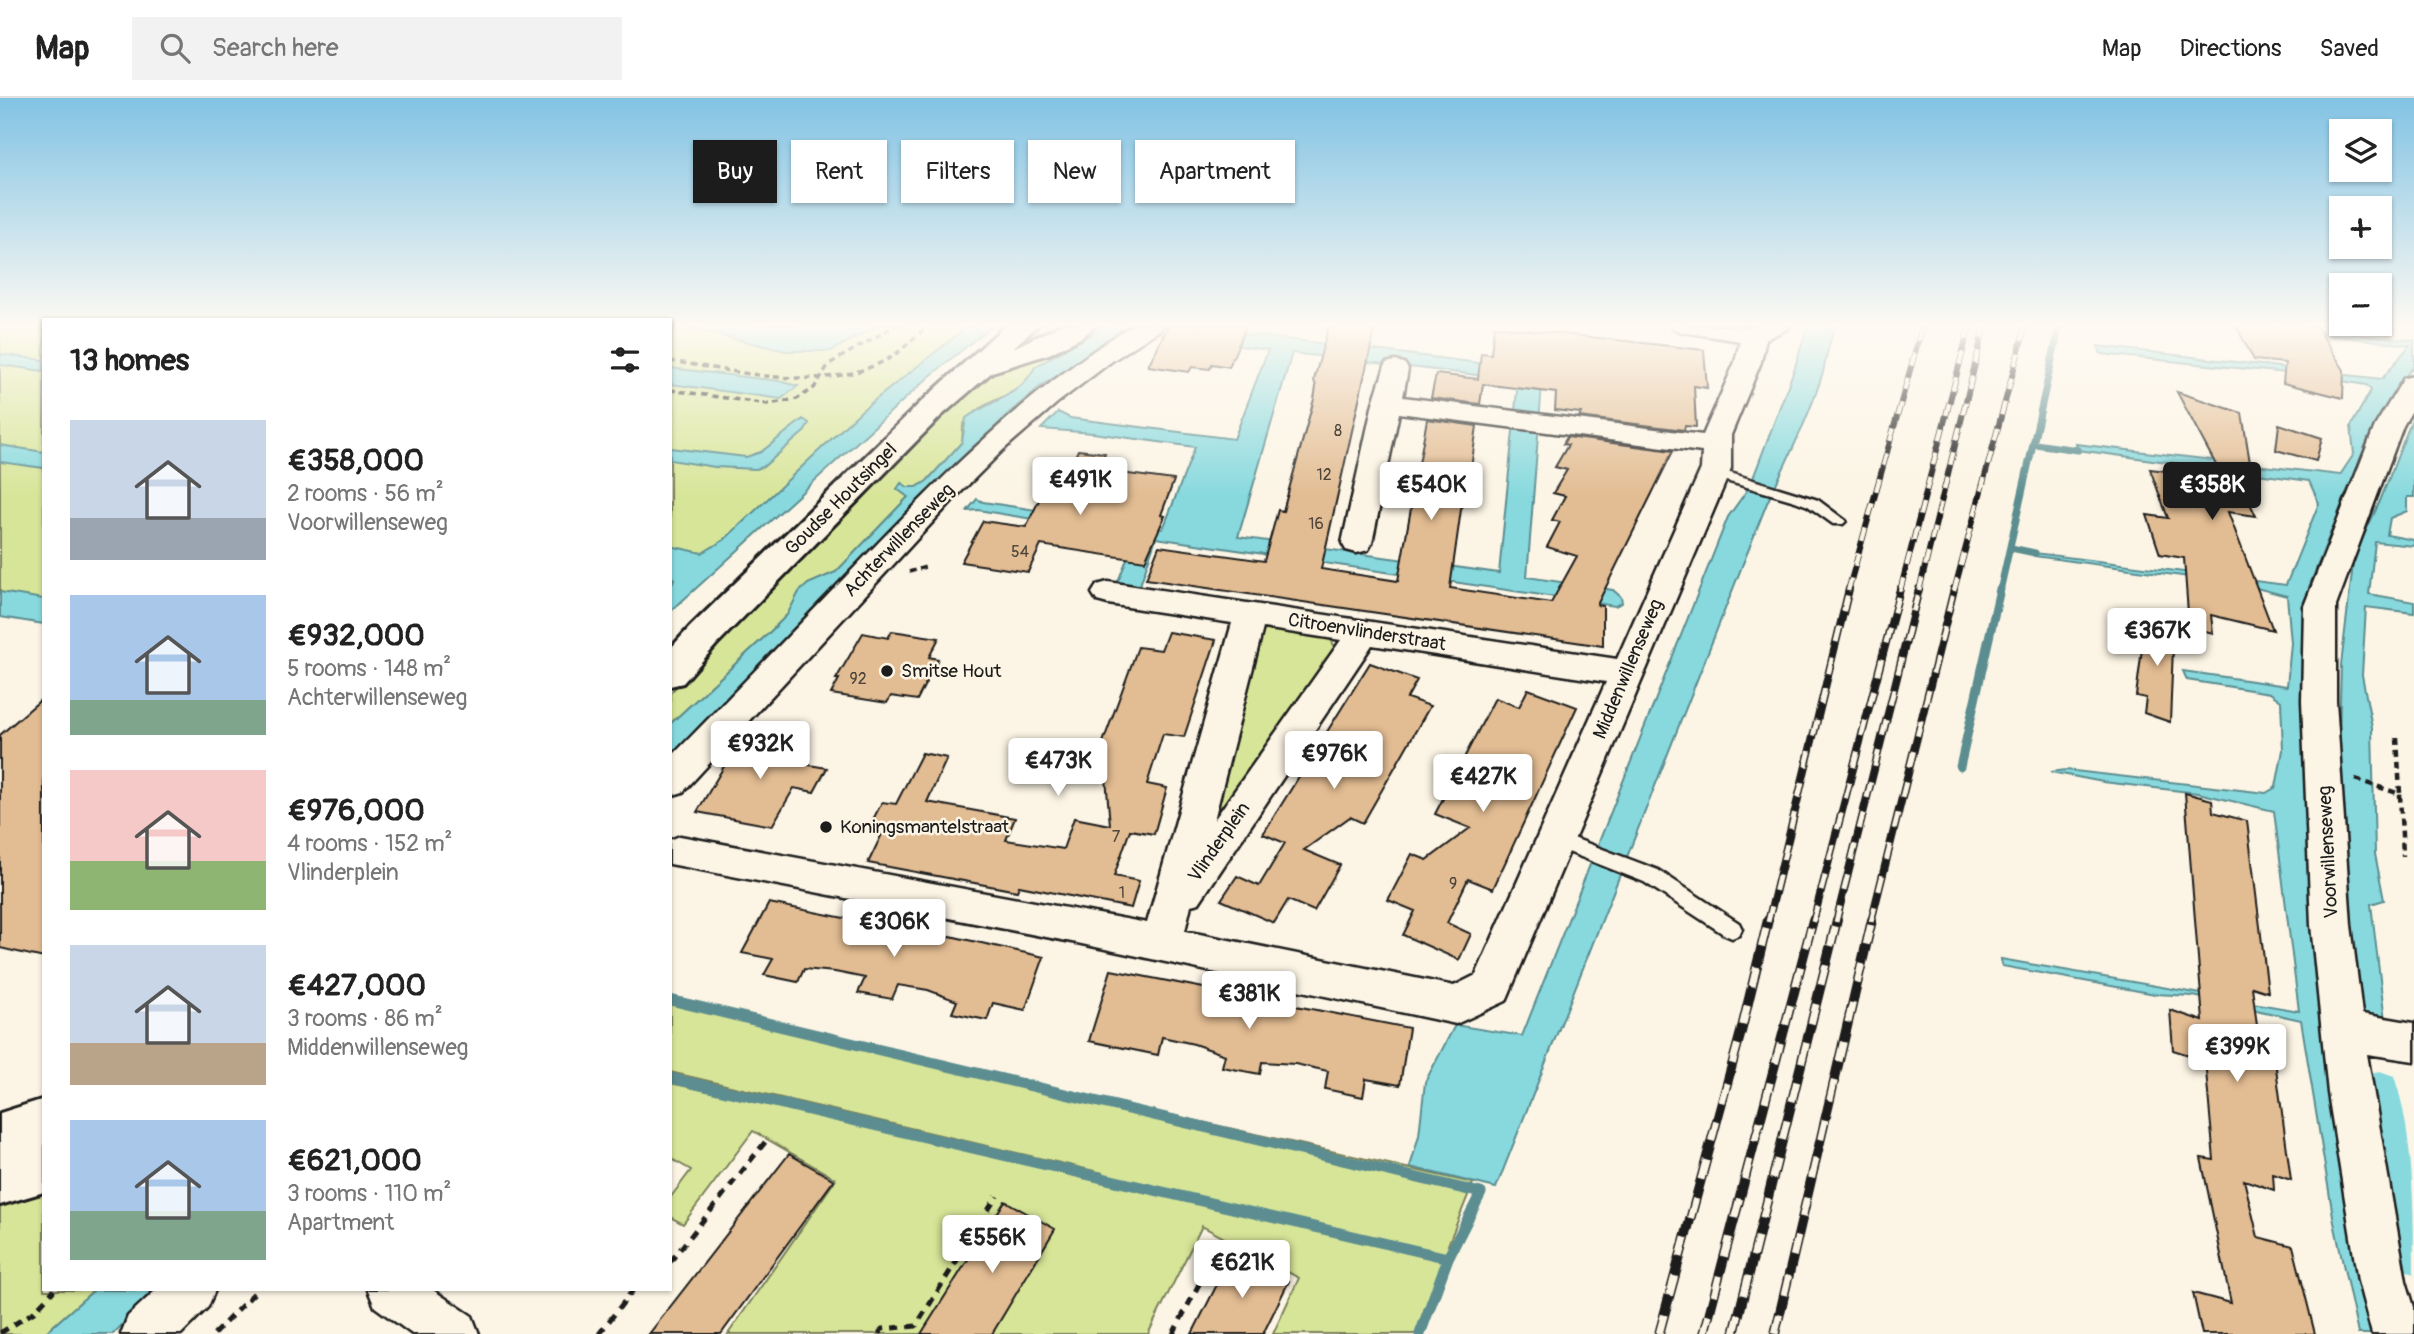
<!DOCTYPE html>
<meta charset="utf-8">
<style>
body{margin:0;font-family:Pangolin,sans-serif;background:#f2f2f2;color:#222;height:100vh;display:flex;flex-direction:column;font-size:26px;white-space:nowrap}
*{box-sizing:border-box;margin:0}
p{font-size:23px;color:#767676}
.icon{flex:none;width:38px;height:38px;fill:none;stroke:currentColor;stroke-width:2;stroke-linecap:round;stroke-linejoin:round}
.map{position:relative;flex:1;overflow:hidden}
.drawer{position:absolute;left:42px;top:220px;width:630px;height:973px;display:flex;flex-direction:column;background:#fff;border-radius:0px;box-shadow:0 2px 5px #0004}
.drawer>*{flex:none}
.hud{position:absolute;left:693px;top:42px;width:665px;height:63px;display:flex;gap:14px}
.buttons{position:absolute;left:2329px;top:21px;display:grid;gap:14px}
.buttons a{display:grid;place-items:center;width:63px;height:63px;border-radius:0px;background:#fff;box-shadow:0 2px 5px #0004;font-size:35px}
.price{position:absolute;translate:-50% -60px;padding:0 16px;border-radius:7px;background:#fff;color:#222;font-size:23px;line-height:46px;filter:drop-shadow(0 2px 4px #0008)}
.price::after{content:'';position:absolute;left:50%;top:42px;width:21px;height:16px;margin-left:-10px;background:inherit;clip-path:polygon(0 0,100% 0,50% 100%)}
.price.selected{background:#1c1c1c;color:#fff}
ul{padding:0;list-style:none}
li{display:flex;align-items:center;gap:21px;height:175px;padding:0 28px}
li span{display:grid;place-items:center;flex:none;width:196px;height:140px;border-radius:0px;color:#555}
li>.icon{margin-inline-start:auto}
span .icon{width:84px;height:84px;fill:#fffc;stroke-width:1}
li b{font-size:30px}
h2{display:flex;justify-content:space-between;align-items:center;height:84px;padding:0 28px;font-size:30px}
.chip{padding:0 24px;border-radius:0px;background:#fff;box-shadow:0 2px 5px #0004;font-size:24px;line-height:63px}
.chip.selected{background:#1c1c1c;color:#fff}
header{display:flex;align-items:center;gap:42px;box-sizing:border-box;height:98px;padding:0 35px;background:#fff;border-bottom:2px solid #e0e0e0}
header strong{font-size:33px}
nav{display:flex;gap:38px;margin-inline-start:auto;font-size:24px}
.search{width:490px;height:63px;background:#f2f2f2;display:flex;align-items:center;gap:18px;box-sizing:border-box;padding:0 24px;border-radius:0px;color:#767676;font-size:26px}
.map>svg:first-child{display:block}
</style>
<header>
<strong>Map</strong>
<div class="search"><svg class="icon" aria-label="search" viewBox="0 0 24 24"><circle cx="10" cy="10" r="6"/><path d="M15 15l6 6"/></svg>Search here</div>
<nav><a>Map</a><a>Directions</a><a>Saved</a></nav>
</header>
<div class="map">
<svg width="2414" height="1236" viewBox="0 0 2414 1236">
<rect width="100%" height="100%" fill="#fcf5e5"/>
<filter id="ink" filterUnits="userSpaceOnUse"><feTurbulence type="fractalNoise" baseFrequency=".0143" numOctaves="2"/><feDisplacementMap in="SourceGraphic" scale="14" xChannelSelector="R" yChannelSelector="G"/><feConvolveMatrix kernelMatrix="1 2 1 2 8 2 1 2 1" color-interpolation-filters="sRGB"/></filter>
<g filter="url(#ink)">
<path fill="#d7e598" stroke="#7a805a" stroke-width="2" d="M0 226H44V515L0 507Z
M670 226H985L670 504Z
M1092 226H1109L1036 269C1020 298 1003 295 979 311 973 315 968 322 963 327L962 344 927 383 917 389H907L902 385 908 399 836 474 808 486 787 517 770 534 670 626V595L968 292 986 278Z
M1269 528C1293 530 1328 524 1335 551L1210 731 1258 533Z
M670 904 1473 1085 1448 1147 1456 1149 1420 1236H1273L1299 1180 1202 1128 1148 1236H728L836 1081 753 1033 683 1126 670 1119V1100L691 1072 670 1060V985L1103 1075 670 974Z
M44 1089V1192H94L44 1236H0V1109Z"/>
<path fill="#87d9de" stroke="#5c8d90" stroke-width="2" fill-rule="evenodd" d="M673 226H881L831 253H786Z
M971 226H994L929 279 670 514V490L674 481 670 477V448L702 455 724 442 861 313Z
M1109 226H1135L1041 288 1009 315 670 662V626L770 534 787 517 799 494 808 486 836 474 908 399 897 391 901 385 907 389H917L927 383 962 344 966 320C991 302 1020 299 1035 269Z
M1165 226 1543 273 1527 479 1613 492 1621 499 1622 505 1615 508 1156 440 1139 490 1117 486 1136 438 978 412 967 413 977 401 983 404 1163 431 1195 349 1093 335 1041 331 1058 314 1070 320 1234 341 1268 252 1163 237 1157 232ZM1292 255 1518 282 1499 475 1238 439Z
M1808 226H1836C1829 242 1827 257 1823 274 1809 320 1787 362 1767 405L1496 1090 1410 1069 1419 1037 1425 984 1455 927 1522 938 1728 419 1750 388 1795 269Z
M2234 226 2414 242V268L2398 287 2347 393 2309 489 2305 550 2309 795 2323 923 2382 1236H2358L2334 1124 2301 922 2193 898 2155 896 2002 868 2001 861 2299 913 2274 713 2198 695 2103 684 2051 674 2066 672 2266 695 2276 689 2283 652 2281 603 2270 595 2187 582 2183 573 2287 588 2291 545 2287 498 2241 486 2034 458 2035 455 2286 487 2319 405 2309 383 2078 352 2076 346 2340 377 2354 356 2351 328 2371 292 2366 287 2305 277 2101 256 2098 248 2382 281 2410 247Z
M0 256 44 262V273L0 267Z
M670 270 779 283 798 288 781 301 670 286Z
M2414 316V399H2407V413L2390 420 2387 437 2414 442V448L2375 444 2369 496 2414 504V515L2366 509 2362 577 2372 629 2375 756 2384 802 2371 806 2385 923 2357 919 2338 681 2341 567 2354 458 2380 403Z
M803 321 809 325 805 333 763 369 756 371 715 369 670 362V350L746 359 761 354Z
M0 347 44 354V370L0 364Z
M0 494 44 501V526L0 519Z
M94 1192H157L113 1236H44Z"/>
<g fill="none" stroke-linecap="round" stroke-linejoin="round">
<path stroke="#5c8d90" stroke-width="7" d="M2035 346 2078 352
M2011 450 2035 455
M2000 493 2060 226"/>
<path stroke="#5c8d90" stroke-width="9" d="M1960 669 2000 491"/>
<path stroke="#5c8d90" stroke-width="11" d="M670 902 1481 1095 1448 1160 670 980
M1420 1236 1448 1160"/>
<path fill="#87d9de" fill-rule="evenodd" d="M2380 973 2394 978C2414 1037 2414 1112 2414 1176L2399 1169C2376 1113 2370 1050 2360 991L2366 978Z"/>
</g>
<path fill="#e2bc92" stroke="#1c1c1c" stroke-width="2" d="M1169 226H1247L1229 269 1212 266 1210 271 1192 269 1189 274 1148 268Z
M1329 226H1376L1321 471 1398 483 1427 321 1477 328 1468 391 1464 390 1450 490 1551 505 1577 458 1547 449 1560 424 1552 422 1565 398 1553 395 1567 372 1555 369 1568 347 1563 346 1567 339 1673 353 1597 507 1603 508V548L1146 481 1159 448 1264 463 1278 412 1283 413 1314 301 1316 289 1314 282Z
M2235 226H2315L2344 272 2343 300 2283 285 2285 265 2254 262Z
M1494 228 1704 252 1707 290 1694 288 1696 329 1685 328 1684 332 1579 319 1581 315 1555 312 1556 295 1483 286 1480 306 1431 300 1436 276 1478 281 1481 255 1491 256Z
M2177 294 2242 315 2255 396 2245 395 2256 418 2228 414 2273 532 2211 517 2213 535 2189 529 2184 460 2160 456 2147 417 2168 420 2150 371 2223 380Z
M2279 326 2322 340 2316 363 2276 352Z
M1078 352 1105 355 1098 372 1174 382 1161 417 1165 418 1145 463 1041 447 1028 474 961 464 983 423 1026 429 1059 361 1073 363Z
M2146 519 2174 525 2170 624 2144 615 2146 600 2136 598Z
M892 533 939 540 929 559 938 561 917 602 891 598 887 605 831 596 839 581H836L863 535 888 540Z
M1168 534 1216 542 1184 639 1163 636 1147 686 1167 690 1154 736 1130 732 1114 778 1139 783 1131 810 1019 788 1017 793 868 765 882 736 867 733 882 704 896 706 922 655 947 660 927 704 1015 720 1006 742 1063 751 1074 720 1110 727 1106 680 1091 677 1138 549 1161 552Z
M1370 565 1417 582 1407 600 1430 608 1363 725 1350 719 1304 752 1340 767 1314 813 1288 802 1274 825 1221 802 1237 778 1259 788 1285 745 1263 736Z
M1528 591 1577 609 1493 791 1468 781 1447 825 1471 836 1459 862 1403 837 1415 813 1388 802 1412 756 1427 762 1470 730 1435 716 1495 600 1519 609Z
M44 599V860L0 850V637Z
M742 638 806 649 797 665 827 670 814 694 794 690 772 728 697 714Z
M2185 695 2212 702 2213 714 2247 723 2268 894 2252 889 2260 951 2274 955 2291 1082 2273 1076 2274 1092 2244 1082 2258 1139 2293 1148 2315 1236H2202L2193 1195 2231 1205 2201 1060 2214 1062 2205 962 2173 952 2170 912 2203 923Z
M769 805 934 838 949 840 950 838 1044 859 1025 912 993 905 987 922 952 915 957 903 928 892 898 887 892 901 858 895 865 880 835 874 804 871 798 884 764 877 773 861 742 855Z
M1111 872 1409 930 1400 987 1366 981 1363 999 1325 991 1328 973 1295 966 1262 964 1260 976 1222 969 1225 957 1194 946 1162 939 1158 957 1089 943Z
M789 1056 834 1082 721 1236H649Z
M1005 1103 1055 1131 992 1236H921Z
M1234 1153 1289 1183 1263 1236H1192Z"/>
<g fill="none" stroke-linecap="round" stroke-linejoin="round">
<defs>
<path id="lane" d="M1714 370 1818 402 1846 423 1843 426H1833L1808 408 1795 403 1709 378 1707 375 1709 372Z
M1555 733 1658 772 1739 825 1742 831 1739 837 1732 840 1725 837 1644 784 1548 746 1546 741 1548 736Z"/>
<path id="street" d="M1134 226H1165L1161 231 1112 263 1057 305 1003 352 954 401 683 694 670 698V660C732 597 793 533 855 469 941 379 1027 293 1134 226Z
M1670 226 1751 229 1757 226H1791L1787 231 1766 241 1761 264 1731 337V371L1506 903 1456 926 1077 845 670 766V742L680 738 1147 825 1232 525 1108 506 1097 503 1092 495 1097 487 1108 484 1617 561 1701 371 1702 354 1399 315 1372 445 1368 452 1357 455 1346 452 1342 445 1373 305 1386 265 1395 263 1404 265 1408 271 1403 299 1703 337 1735 264 1740 243 1683 234 1674 231ZM1263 530 1341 542 1214 722ZM1372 547 1606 584 1476 877 1454 888 1185 833 1191 807 1199 805Z
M2414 278V309L2403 328 2336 508V603L2351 827 2362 916 2414 925V963L2367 956 2406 1183 2414 1209V1236H2372L2358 1183 2328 995 2311 827 2302 603 2304 508 2375 328 2404 280Z
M156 1192H215L208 1209 181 1236H121L128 1218Z
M368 1192H433L472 1218 479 1236H412L375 1209Z"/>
<path id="secondary" d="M1007 226H1039L1013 250 1063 226H1097L1082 239 1049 256 992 274 941 318 716 547 683 585 670 588V551L690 529 919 306Z
M44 1001V1094L0 1107V1015Z"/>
</defs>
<use href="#lane" stroke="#1c1c1c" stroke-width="5"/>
<use href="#street" stroke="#1c1c1c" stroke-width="5"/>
<use href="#secondary" stroke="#1c1c1c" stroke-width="6"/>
<path stroke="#1c1c1c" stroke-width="3.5" stroke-dasharray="6 4.5" stroke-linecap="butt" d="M670 263C739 273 823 297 888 261 903 252 916 238 929 226
M670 292 768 306 797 301 814 290 829 266 898 226
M909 474 925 469"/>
<path stroke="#1c1c1c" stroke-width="4.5" stroke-dasharray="7 5" stroke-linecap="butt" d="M2397 640 2400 696
M2355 681 2400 696 2403 758"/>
<path stroke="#1c1c1c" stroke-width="5" stroke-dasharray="9 7" stroke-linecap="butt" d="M670 1164 766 1043
M0 1235 34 1214 54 1192
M214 1236 257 1192
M599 1236 633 1192
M879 1236 882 1231 916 1228 997 1098
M1173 1236 1220 1146"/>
<use href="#lane" fill="#fcf5e5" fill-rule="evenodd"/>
<use href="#street" fill="#fcf5e5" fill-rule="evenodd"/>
<use href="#secondary" fill="#fcf5e5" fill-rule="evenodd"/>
<defs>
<path id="rail-far2" d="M1848 493 1923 226
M1900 493 1970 226
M1919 493 1985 226
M1954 493 2026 226"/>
<path id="rail-far1" d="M1768 824 1849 491
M1813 824 1900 491
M1836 824 1919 491
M1871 824 1954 491"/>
<path id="rail" d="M1659 1236 1741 934 1768 822
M1704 1236 1813 822
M1734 1236 1837 822
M1775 1236 1872 822"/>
</defs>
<use href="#rail-far2" stroke="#1c1c1c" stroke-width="6"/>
<use href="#rail-far1" stroke="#1c1c1c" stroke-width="8"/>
<use href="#rail" stroke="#1c1c1c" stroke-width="10"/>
<use href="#rail-far2" stroke="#fcf5e5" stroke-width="4.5" stroke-dasharray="13" stroke-linecap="butt"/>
<use href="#rail-far1" stroke="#fcf5e5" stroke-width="5" stroke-dasharray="16" stroke-linecap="butt"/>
<use href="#rail" stroke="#fcf5e5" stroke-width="7" stroke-dasharray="20" stroke-linecap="butt"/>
</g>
</g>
<linearGradient id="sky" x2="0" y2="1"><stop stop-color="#81c3e4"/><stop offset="0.57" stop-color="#fefaf3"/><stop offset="1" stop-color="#fefaf3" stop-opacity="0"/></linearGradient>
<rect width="2414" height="399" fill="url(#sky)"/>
<g fill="#1c1c1c" stroke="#fcf5e5" stroke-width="2.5">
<circle cx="887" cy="573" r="7"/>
<circle cx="826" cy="729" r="7"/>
</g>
<g text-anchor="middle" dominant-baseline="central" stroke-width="5" stroke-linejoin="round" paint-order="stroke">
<g font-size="16" fill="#4e443a">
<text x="1338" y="333">8</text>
<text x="1324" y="377">12</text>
<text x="1316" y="426">16</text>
<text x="1020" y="454">54</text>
<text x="858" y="581">92</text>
<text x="1116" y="739">7</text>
<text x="1453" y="786">9</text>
<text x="1122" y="795">1</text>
</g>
<g font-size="19" fill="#1c1c1c" stroke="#fcf5e5">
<text transform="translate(841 401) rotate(-45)">Goudse Houtsingel</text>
<text transform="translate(899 442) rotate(-46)">Achterwillenseweg</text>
<text transform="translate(1367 534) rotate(9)">Citroenvlinderstraat</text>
<text transform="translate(1628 571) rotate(-67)">Middenwillenseweg</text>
<text transform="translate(1219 744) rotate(-55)">Vlinderplein</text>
<text transform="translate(2328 754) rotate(-93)">Voorwillenseweg</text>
</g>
<g font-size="19" fill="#1c1c1c" stroke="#fcf5e5" text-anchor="start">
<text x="901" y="573">Smitse Hout</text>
<text x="840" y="729">Koningsmantelstraat</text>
</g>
</g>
</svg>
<div class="buttons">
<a><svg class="icon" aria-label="layers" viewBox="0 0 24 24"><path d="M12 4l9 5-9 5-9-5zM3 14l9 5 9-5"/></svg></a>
<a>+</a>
<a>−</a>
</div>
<b class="price" style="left:1080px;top:419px">€491K</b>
<b class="price" style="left:1431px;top:424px">€540K</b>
<b class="price selected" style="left:2212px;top:424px">€358K</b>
<b class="price" style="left:2157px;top:570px">€367K</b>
<b class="price" style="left:760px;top:683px">€932K</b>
<b class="price" style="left:1334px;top:693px">€976K</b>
<b class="price" style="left:1058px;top:700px">€473K</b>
<b class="price" style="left:1483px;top:716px">€427K</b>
<b class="price" style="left:894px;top:861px">€306K</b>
<b class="price" style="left:1249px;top:933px">€381K</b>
<b class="price" style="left:2237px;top:986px">€399K</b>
<b class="price" style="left:992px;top:1177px">€556K</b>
<b class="price" style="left:1242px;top:1202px">€621K</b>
<div class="hud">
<a class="chip selected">Buy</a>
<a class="chip">Rent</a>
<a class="chip">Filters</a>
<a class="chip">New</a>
<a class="chip">Apartment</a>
</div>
<section class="drawer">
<h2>13 homes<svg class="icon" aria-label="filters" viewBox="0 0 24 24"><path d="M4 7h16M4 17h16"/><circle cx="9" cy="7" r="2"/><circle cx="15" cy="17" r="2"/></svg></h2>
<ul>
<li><span style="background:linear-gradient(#c9d6e8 70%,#9aa5b1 0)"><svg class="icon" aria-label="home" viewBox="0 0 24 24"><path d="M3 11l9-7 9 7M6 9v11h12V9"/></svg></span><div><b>€358,000</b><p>2 rooms · 56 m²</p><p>Voorwillenseweg</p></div></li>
<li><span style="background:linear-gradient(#a9c7e8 75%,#7fa58c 0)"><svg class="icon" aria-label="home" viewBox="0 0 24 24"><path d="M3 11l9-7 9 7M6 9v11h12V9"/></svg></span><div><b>€932,000</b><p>5 rooms · 148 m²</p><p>Achterwillenseweg</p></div></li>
<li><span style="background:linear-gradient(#f6c9c9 65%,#8fb573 0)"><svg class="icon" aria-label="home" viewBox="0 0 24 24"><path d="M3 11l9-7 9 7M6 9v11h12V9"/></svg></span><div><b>€976,000</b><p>4 rooms · 152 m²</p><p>Vlinderplein</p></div></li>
<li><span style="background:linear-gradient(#c9d6e8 70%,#b9a48a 0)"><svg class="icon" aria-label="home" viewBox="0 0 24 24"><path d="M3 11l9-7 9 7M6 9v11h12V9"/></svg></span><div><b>€427,000</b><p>3 rooms · 86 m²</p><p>Middenwillenseweg</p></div></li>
<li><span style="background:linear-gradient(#a9c7e8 65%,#7fa58c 0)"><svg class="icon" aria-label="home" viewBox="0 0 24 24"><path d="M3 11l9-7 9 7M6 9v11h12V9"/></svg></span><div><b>€621,000</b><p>3 rooms · 110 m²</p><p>Apartment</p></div></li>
</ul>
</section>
</div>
